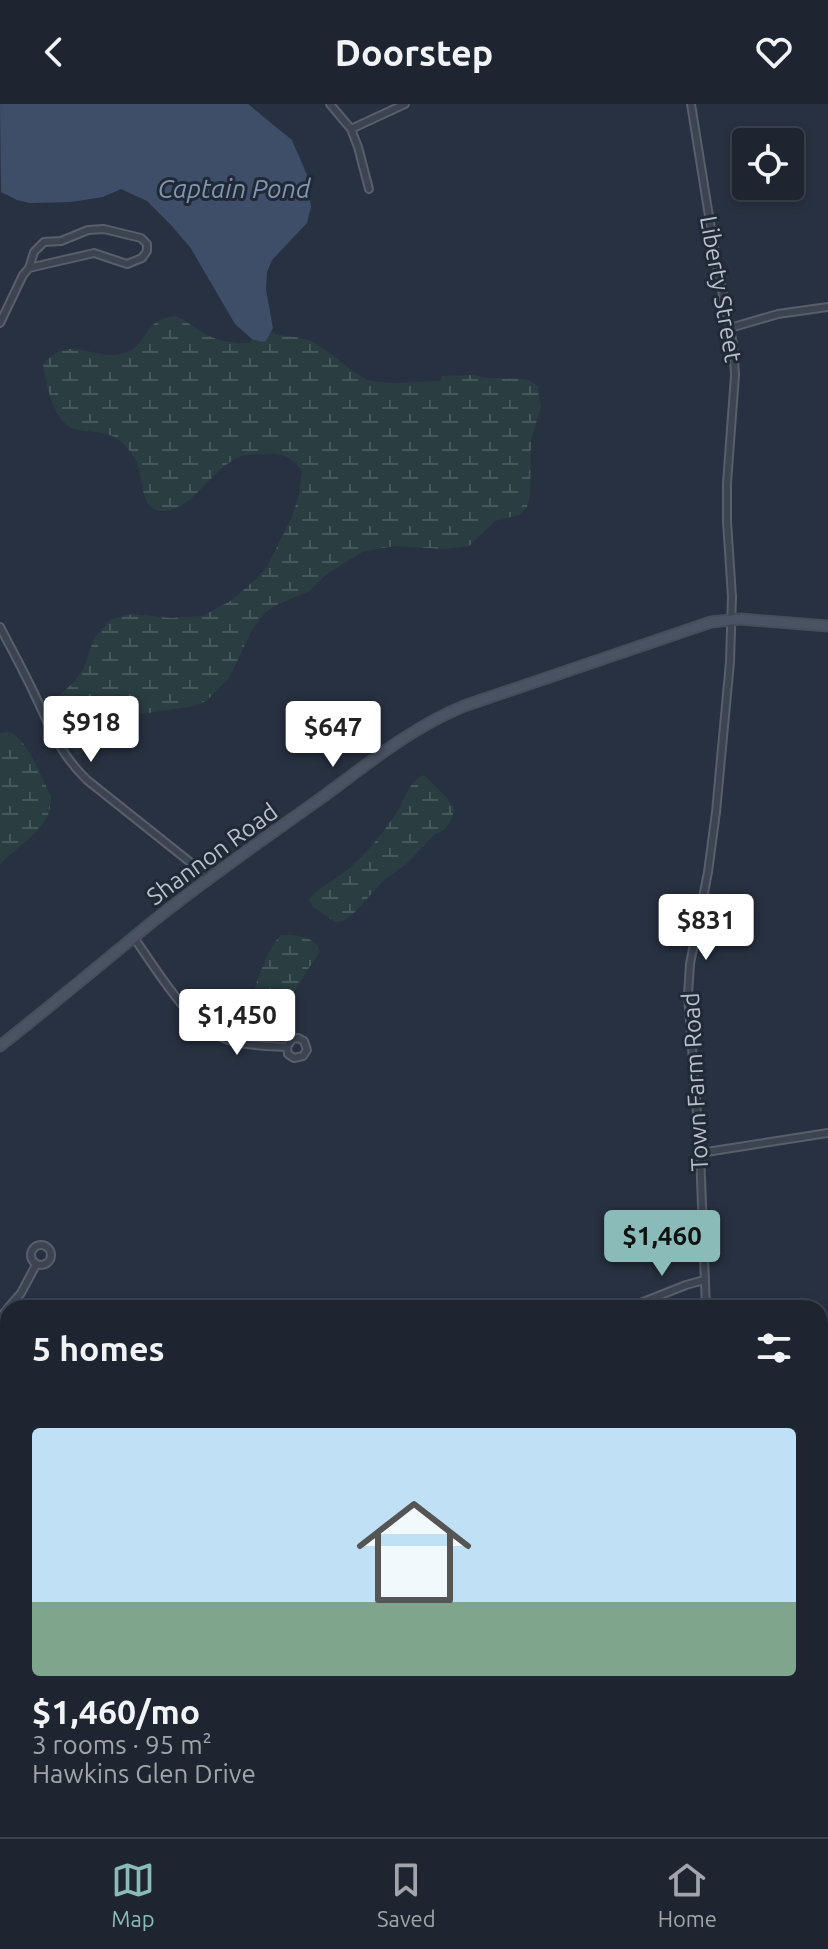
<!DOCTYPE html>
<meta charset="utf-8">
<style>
body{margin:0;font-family:Ubuntu,sans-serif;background:#262d39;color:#f1f3f6;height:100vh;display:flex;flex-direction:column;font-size:30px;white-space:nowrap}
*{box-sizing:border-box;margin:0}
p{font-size:26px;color:#a1a5ab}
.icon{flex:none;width:44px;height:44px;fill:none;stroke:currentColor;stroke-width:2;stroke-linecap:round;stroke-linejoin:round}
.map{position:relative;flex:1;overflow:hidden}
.details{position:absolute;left:0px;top:1196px;width:828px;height:538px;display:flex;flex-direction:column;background:#1e2531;border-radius:24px 24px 0 0;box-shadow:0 4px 12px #0003,0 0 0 2px #3c424d}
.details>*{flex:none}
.fabs{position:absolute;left:732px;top:24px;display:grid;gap:16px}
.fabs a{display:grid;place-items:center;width:72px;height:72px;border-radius:8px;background:#1e2531;box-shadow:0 4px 12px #0003,0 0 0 2px #3c424d;font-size:40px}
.price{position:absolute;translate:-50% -68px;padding:0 18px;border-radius:8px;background:#fff;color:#222;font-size:26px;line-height:52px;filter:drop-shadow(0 2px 4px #0008)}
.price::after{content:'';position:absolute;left:50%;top:48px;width:24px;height:18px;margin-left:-12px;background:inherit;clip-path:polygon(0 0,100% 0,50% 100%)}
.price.selected{background:#8bbbb9;color:#111}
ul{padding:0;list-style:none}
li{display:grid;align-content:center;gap:16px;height:424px;padding:0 32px}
li span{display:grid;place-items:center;height:248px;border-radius:8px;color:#555}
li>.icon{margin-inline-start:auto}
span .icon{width:144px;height:144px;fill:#fffc;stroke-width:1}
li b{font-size:34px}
h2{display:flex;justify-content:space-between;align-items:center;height:96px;padding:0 32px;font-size:34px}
header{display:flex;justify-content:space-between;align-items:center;height:104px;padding:0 32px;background:#1e2531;font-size:36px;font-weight:600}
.tab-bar{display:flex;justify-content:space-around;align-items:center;height:112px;border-top:2px solid #3c424d;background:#1e2531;font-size:22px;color:#a1a5ab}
.tab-bar a{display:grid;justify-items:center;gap:4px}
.tab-bar .selected{color:#8bbbb9}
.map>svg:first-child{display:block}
</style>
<header><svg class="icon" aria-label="back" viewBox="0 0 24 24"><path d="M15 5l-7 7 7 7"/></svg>Doorstep<svg class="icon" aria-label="heart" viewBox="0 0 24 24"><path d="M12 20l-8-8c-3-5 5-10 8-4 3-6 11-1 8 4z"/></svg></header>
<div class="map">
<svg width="828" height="1733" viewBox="0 0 828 1733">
<defs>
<pattern id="wetland-marsh" width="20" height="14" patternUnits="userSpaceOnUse" patternTransform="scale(2)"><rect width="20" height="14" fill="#2a3e42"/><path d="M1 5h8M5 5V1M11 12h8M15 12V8" fill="none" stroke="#47585c"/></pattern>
</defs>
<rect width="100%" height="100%" fill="#283141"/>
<path fill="url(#wetland-marsh)" d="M174 212C185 215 193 223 203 229 216 237 235 240 250 239L252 235 262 238 266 237 271 228C280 234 295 231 308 236 329 245 345 264 366 275 381 282 423 277 441 277L442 272 473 271 487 274 526 275 538 282 541 303 531 336 530 391 527 403 519 411 495 417 469 442 445 445 394 442 362 448 327 470 309 487 274 502 264 510 252 526 229 574 206 597 194 602 135 611 114 621 90 640 80 651H77L55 620 49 601 74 578 84 564 94 534 111 515 132 510 171 514 203 512 232 496 256 475 267 463 292 413 299 391 302 367C292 353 283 349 266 350 259 350 249 350 242 352 213 361 193 407 164 407 139 408 144 375 137 359 135 354 131 348 127 344 113 326 98 329 78 326 54 322 46 281 43 260 71 228 94 259 125 249 141 245 145 227 156 218 161 215 168 213 174 212Z
M10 628C28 637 41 673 51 692 52 726 20 738 0 761V629Z
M424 671 448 695 454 705C453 716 446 727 435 730L406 760 384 776 354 809 344 817 335 818 312 802 309 795C318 785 328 780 339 772 361 757 380 733 395 711 404 698 408 677 424 671Z
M281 831C295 830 317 833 320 848L308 865 268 931 260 939 252 940C239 918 264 847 281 831Z
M820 1565H828V1647L820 1645Z
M209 1726H665L686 1733H191Z"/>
<path fill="#3e4e69" d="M0 0H248L292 36 307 71 311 103 307 119 272 156 267 168 266 186 273 224 266 237 262 238 252 235 235 220 190 143 170 120 147 97 121 85 103 93 71 98 30 99 17 96 1 88Z
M0 1638 8 1642V1726H196L186 1733H12L0 1729Z"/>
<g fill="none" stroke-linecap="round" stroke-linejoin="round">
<path stroke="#3e4e69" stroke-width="12" d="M820 1356 828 1344
M331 1733 334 1726"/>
<defs>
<path id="street" d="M330 0 351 25 358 43 369 85
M691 0 717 162 733 240 735 271 727 379V417L732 493 730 558 716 708 708 768 690 860 688 891 700 1049 706 1204
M351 25 405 0
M0 219 23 171 29 164 34 148 44 138 61 137 88 126 104 125 141 134 147 140V147L142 154 127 160 94 149 29 164
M730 224 778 210 828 203
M0 523C11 544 22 564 32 585 49 620 58 648 87 676L210 774
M134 834C159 868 189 924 231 937 249 942 269 942 287 943L288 950 294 954 303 952 307 946 304 937 298 934 292 935 287 943
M700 1049 828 1029
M31 1151a10 10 0 1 1 20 0a10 10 0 1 1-20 0Z
M8 1204 21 1189 36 1161
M275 1204H287
M628 1204 686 1181 704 1176
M0 1213 8 1205
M0 1271 8 1276
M820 1455 828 1460
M0 1522 8 1517
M742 1733 743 1726"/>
<path id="secondary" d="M0 942C51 902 101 860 151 819 204 776 261 737 317 697 364 663 410 624 464 602L711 518 740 515 828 522"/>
</defs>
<use href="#street" stroke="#575f6b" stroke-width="10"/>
<use href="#secondary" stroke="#454d5a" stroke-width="13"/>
<use href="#street" stroke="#3c4451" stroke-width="6"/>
<use href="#secondary" stroke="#4a5364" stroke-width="9"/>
</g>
<g text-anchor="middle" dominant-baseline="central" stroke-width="6" stroke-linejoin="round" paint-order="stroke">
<g font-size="24" fill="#b9bfcb" stroke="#202936">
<text transform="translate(721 185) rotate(80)">Liberty Street</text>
<text transform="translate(212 750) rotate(-36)">Shannon Road</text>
<text transform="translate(695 978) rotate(-93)">Town Farm Road</text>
</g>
<g font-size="26" font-style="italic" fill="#8194b1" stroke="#202936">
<text x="234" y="84">Captain Pond</text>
</g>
</g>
</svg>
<div class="fabs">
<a><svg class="icon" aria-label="locate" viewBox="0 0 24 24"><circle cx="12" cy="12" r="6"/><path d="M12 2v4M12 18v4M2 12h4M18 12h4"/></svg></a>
</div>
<b class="price" style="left:91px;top:660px">$918</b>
<b class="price" style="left:333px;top:665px">$647</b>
<b class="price" style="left:706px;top:858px">$831</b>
<b class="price" style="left:237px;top:953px">$1,450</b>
<b class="price selected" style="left:662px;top:1174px">$1,460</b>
<section class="details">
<h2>5 homes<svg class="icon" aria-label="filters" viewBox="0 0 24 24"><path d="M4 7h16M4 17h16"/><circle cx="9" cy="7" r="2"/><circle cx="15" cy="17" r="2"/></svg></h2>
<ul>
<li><span style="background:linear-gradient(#bfe0f5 70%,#7fa58c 0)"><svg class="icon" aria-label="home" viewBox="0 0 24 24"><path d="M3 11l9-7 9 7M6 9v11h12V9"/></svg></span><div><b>$1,460/mo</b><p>3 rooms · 95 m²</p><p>Hawkins Glen Drive</p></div></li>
</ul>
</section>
</div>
<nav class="tab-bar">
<a class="selected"><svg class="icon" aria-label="map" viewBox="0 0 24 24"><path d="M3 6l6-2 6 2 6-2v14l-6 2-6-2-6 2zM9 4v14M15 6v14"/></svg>Map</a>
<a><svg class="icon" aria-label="saved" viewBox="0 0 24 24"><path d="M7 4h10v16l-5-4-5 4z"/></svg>Saved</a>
<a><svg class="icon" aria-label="home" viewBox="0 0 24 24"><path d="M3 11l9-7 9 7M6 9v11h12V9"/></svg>Home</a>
</nav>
